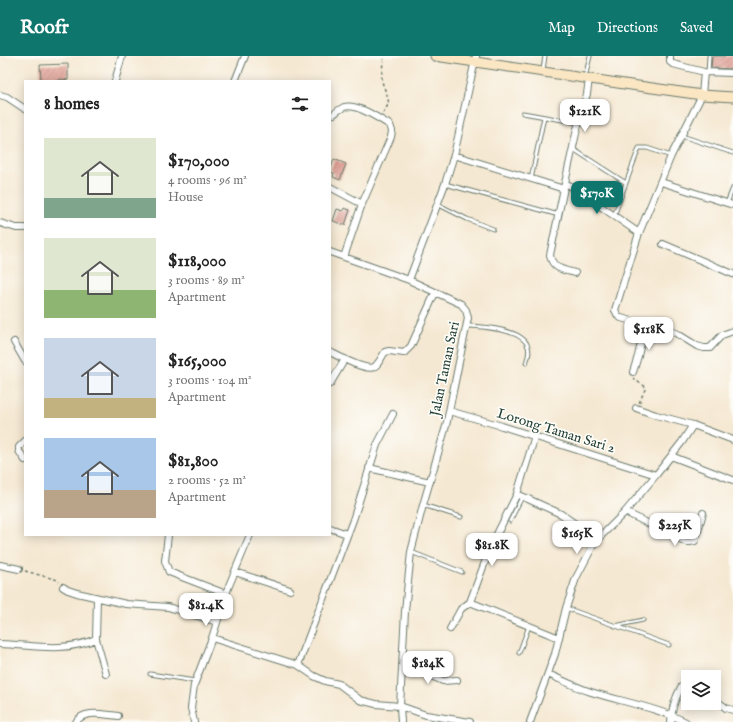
<!DOCTYPE html>
<meta charset="utf-8">
<style>
body{margin:0;font-family:"IM FELL English",serif;background:#f6f6f6;color:#222;height:100vh;display:flex;flex-direction:column;font-size:15px;white-space:nowrap}
*{box-sizing:border-box;margin:0}
p{font-size:13px;color:#767676}
.icon{flex:none;width:22px;height:22px;fill:none;stroke:currentColor;stroke-width:2;stroke-linecap:round;stroke-linejoin:round}
.map{position:relative;flex:1;overflow:hidden}
.details{position:absolute;left:24px;top:24px;width:307px;height:456px;display:flex;flex-direction:column;background:#fff;border-radius:0px;box-shadow:0 2px 10px #0003}
.details>*{flex:none}
.buttons{position:absolute;left:681px;top:614px;display:grid;gap:8px}
.buttons a{display:grid;place-items:center;width:40px;height:40px;border-radius:0px;background:#fff;box-shadow:0 2px 10px #0003;font-size:20px}
.price{position:absolute;translate:-50% -34px;padding:0 9px;border-radius:8px;background:#fff;color:#222;font-size:13px;line-height:26px;filter:drop-shadow(0 1px 2px #0008)}
.price::after{content:'';position:absolute;left:50%;top:24px;width:12px;height:9px;margin-left:-6px;background:inherit;clip-path:polygon(0 0,100% 0,50% 100%)}
.price.current{background:#0f766e;color:#fff}
ul{padding:0;list-style:none}
li{display:flex;align-items:center;gap:12px;height:100px;padding:0 20px}
li span{display:grid;place-items:center;flex:none;width:112px;height:80px;border-radius:0px;color:#555}
li>.icon{margin-inline-start:auto}
span .icon{width:48px;height:48px;fill:#fffc;stroke-width:1}
li b{font-size:17px}
h2{display:flex;justify-content:space-between;align-items:center;height:48px;padding:0 20px;font-size:17px}
header{display:flex;align-items:center;gap:24px;box-sizing:border-box;height:56px;padding:0 20px;background:#0f766e;color:#fff}
header strong{font-size:19px}
nav{display:flex;gap:22px;margin-inline-start:auto;font-size:14px}
.map>svg:first-child{display:block}
</style>
<header>
<strong>Roofr</strong>
<nav><a>Map</a><a>Directions</a><a>Saved</a></nav>
</header>
<div class="map">
<svg width="733" height="666" viewBox="0 0 733 666">
<defs>
<pattern id="building-hatch" width="6" height="6" patternUnits="userSpaceOnUse"><rect width="6" height="6" fill="#e1a398"/><path d="M-1 1l2-2M0 6l6-6M5 7l2-2" fill="none" stroke="#b6867d"/></pattern>
</defs>
<rect width="100%" height="100%" fill="#fdfcf7"/>
<filter id="ink" filterUnits="userSpaceOnUse"><feTurbulence type="fractalNoise" baseFrequency=".025" numOctaves="2"/><feDisplacementMap in="SourceGraphic" scale="8" xChannelSelector="R" yChannelSelector="G"/><feConvolveMatrix kernelMatrix="1 2 1 2 8 2 1 2 1" color-interpolation-filters="sRGB"/></filter>
<filter id="wash" filterUnits="userSpaceOnUse"><feTurbulence type="fractalNoise" baseFrequency=".012" numOctaves="4" result="noise"/><feDisplacementMap in="SourceGraphic" scale="16" xChannelSelector="R" yChannelSelector="G"/><feGaussianBlur stdDeviation="0.9" result="paint"/><feColorMatrix in="noise" values="0 0 0 0 0 0 0 0 0 0 0 0 0 0 0 0 0 1.4 0 .05"/><feComposite in="paint" operator="in"/></filter>
<g filter="url(#wash)">
<rect width="100%" height="100%" fill="#f5e8d2"/>
<g id="blocks">
<path fill="url(#building-hatch)" d="M712 0H733V13L711 12Z
M68 8V24L60 23 59 25 41 24 40 9Z
M334 103 346 108 340 124 333 121 334 117 330 116Z
M344 152 350 154 345 169 333 165 337 153 343 155Z"/>
</g>
</g>
<g filter="url(#ink)">
<use href="#blocks" fill-opacity="0" stroke="#6a796b" stroke-width="1"/>
<g fill="none" stroke-linecap="round" stroke-linejoin="round">
<defs>
<path id="service" d="M543 14 545 0
M708 17 709 0
M585 22 590 0
M523 57 579 67
M682 80 733 97
M573 93 626 127 614 160
M531 123 544 61
M626 127 639 92H647L671 100
M445 128 559 159
M727 147 733 132
M437 148 467 163 493 173
M468 270C483 271 524 273 528 291 530 297 528 301 526 307
M423 449 461 461
M510 465 522 441
M411 496 462 516
M566 552 669 589
M615 570 643 564
M519 597 529 570
M150 618 195 625"/>
<path id="minor" d="M670 0V6L673 8 704 16 733 17
M704 16 702 39 671 100 639 177 615 254 618 260 621 262 676 277 697 290 704 292H710L722 279 733 275
M115 25 122 0
M235 25 245 0
M0 39 7 41 25 53
M334 58C337 55 340 53 344 51 357 47 379 63 390 69L392 75 391 81 362 148 344 201
M454 99 564 133
M661 126 733 149
M565 127 574 132 639 177
M330 131 362 148
M0 167 16 172H25
M663 188 733 218
M330 196 409 224 461 248 466 254 468 262 446 370 423 449 411 496 405 555 400 650 401 666
M575 217C564 214 552 213 550 199L565 127 577 73 587 38 589 23
M409 224 445 128 454 99 476 0
M14 286 25 305
M330 296C338 300 365 315 374 311 379 308 382 300 385 296L389 295 404 297 411 290 435 237
M633 316 638 300 645 269
M330 328 345 303
M636 352 656 359 693 369 733 384
M449 355 502 370 656 419
M25 385 19 391V395L25 404
M671 400 733 424
M369 412 430 426
M517 438 561 458 574 467 595 486
M625 456 686 486H690L695 485 703 457
M330 472 347 478
M168 479 165 505 169 516 226 538
M0 509 19 513
M235 516 290 534
M63 531 68 534 77 537 126 548 168 551 217 566
M97 542 96 583 106 618
M470 546 559 582
M450 573 461 553 470 546 491 490 517 438 535 380
M212 582 298 609 314 620 325 625 339 628 360 644 376 648 400 650 426 659 470 666
M0 588C33 589 63 597 96 583
M403 608 443 625 457 624
M298 609 353 464 377 389 393 358
M548 618C562 624 576 631 591 636 623 646 655 651 686 666
M714 643 726 652 733 654
M76 666C84 653 105 659 118 660
M194 666 191 652 194 629 212 582 228 532 250 479
M530 666 555 598 566 552 576 522 595 486 625 456 656 419 682 386 693 369
M671 666C671 654 676 641 681 631L688 629"/>
<path id="secondary" d="M435 0 631 29 702 39 733 41"/>
</defs>
<use href="#service" stroke="#6a796b" stroke-width="5"/>
<use href="#minor" stroke="#6a796b" stroke-width="8"/>
<use href="#secondary" stroke="#6a796b" stroke-width="11"/>
<path stroke="#6a796b" stroke-width="1.5" stroke-dasharray="3 3" stroke-linecap="butt" d="M383 57C394 43 385 39 382 25 381 17 383 8 384 0
M633 322 635 324 646 331 639 347
M25 515 58 524 59 526"/>
<use href="#service" stroke="#fff" stroke-width="3"/>
<use href="#minor" stroke="#fff" stroke-width="6"/>
<use href="#secondary" stroke="#fbe6c3" stroke-width="9"/>
</g>
</g>
<g text-anchor="middle" dominant-baseline="central" stroke-width="3.5" stroke-linejoin="round" paint-order="stroke">
<g font-size="14" fill="#1f3d34" stroke="#fdfcf7">
<text transform="translate(445 313) rotate(-78)">Jalan Taman Sari</text>
<text transform="translate(556 375) rotate(17)">Lorong Taman Sari 2</text>
</g>
</g>
</svg>
<div class="buttons">
<a><svg class="icon" aria-label="layers" viewBox="0 0 24 24"><path d="M12 4l9 5-9 5-9-5zM3 14l9 5 9-5"/></svg></a>
</div>
<b class="price" style="left:585px;top:77px">$121K</b>
<b class="price current" style="left:597px;top:159px">$170K</b>
<b class="price" style="left:649px;top:295px">$118K</b>
<b class="price" style="left:675px;top:491px">$225K</b>
<b class="price" style="left:577px;top:499px">$165K</b>
<b class="price" style="left:492px;top:511px">$81.8K</b>
<b class="price" style="left:206px;top:571px">$81.4K</b>
<b class="price" style="left:428px;top:629px">$184K</b>
<section class="details">
<h2>8 homes<svg class="icon" aria-label="filters" viewBox="0 0 24 24"><path d="M4 7h16M4 17h16"/><circle cx="9" cy="7" r="2"/><circle cx="15" cy="17" r="2"/></svg></h2>
<ul>
<li><span style="background:linear-gradient(#dfe7d0 75%,#7fa58c 0)"><svg class="icon" aria-label="home" viewBox="0 0 24 24"><path d="M3 11l9-7 9 7M6 9v11h12V9"/></svg></span><div><b>$170,000</b><p>4 rooms · 96 m²</p><p>House</p></div></li>
<li><span style="background:linear-gradient(#dfe7d0 65%,#8fb573 0)"><svg class="icon" aria-label="home" viewBox="0 0 24 24"><path d="M3 11l9-7 9 7M6 9v11h12V9"/></svg></span><div><b>$118,000</b><p>3 rooms · 89 m²</p><p>Apartment</p></div></li>
<li><span style="background:linear-gradient(#c9d6e8 75%,#c2b280 0)"><svg class="icon" aria-label="home" viewBox="0 0 24 24"><path d="M3 11l9-7 9 7M6 9v11h12V9"/></svg></span><div><b>$165,000</b><p>3 rooms · 104 m²</p><p>Apartment</p></div></li>
<li><span style="background:linear-gradient(#a9c7e8 65%,#b9a48a 0)"><svg class="icon" aria-label="home" viewBox="0 0 24 24"><path d="M3 11l9-7 9 7M6 9v11h12V9"/></svg></span><div><b>$81,800</b><p>2 rooms · 52 m²</p><p>Apartment</p></div></li>
</ul>
</section>
</div>
